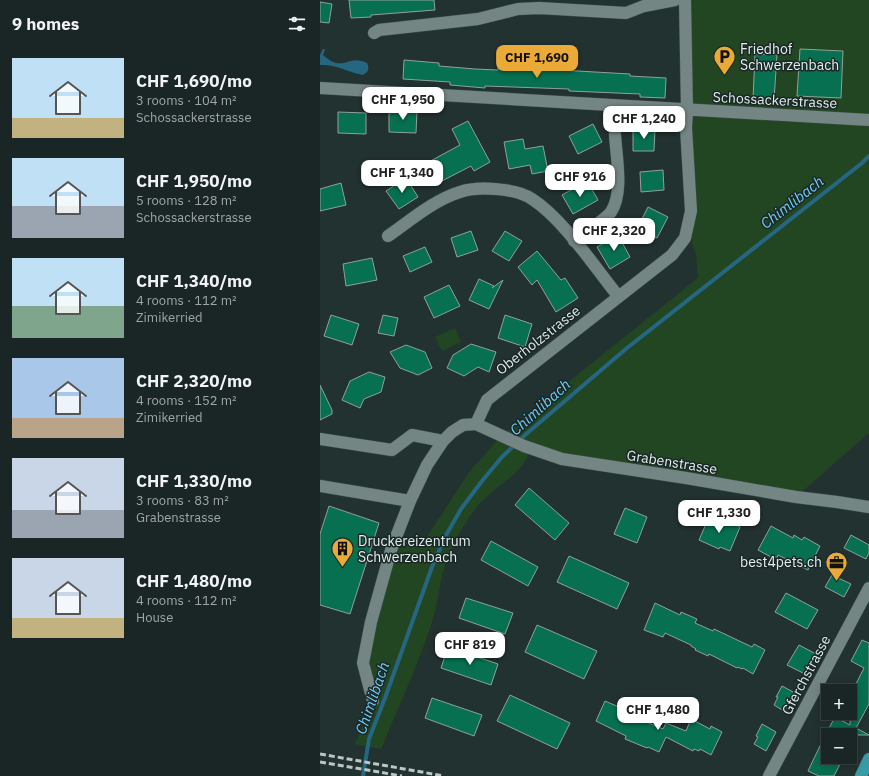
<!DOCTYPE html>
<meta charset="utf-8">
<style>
body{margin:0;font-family:"IBM Plex Sans",sans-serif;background:#232e2d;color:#f1f3f6;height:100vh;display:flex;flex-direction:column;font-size:15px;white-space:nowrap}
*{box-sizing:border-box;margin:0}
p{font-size:13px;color:#9fa5a7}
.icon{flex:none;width:22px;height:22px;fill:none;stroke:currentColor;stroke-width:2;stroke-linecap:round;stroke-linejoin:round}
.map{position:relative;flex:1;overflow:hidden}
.details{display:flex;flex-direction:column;background:#1a2625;width:320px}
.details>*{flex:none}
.controls{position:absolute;left:501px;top:684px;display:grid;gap:8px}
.controls a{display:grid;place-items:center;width:36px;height:36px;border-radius:0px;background:#1a2625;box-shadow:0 2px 10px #0003,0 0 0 1px #384342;font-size:20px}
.price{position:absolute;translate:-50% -34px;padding:0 9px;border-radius:8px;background:#fff;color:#222;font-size:13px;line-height:26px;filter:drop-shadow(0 1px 2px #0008)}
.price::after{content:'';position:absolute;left:50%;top:24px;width:12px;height:9px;margin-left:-6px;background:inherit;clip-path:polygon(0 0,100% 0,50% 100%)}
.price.selected{background:#e9aa38;color:#111}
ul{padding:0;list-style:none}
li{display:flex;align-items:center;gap:12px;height:100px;padding:0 12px}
li span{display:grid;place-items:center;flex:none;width:112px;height:80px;border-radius:0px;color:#555}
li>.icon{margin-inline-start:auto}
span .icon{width:48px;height:48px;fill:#fffc;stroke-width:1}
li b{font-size:17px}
h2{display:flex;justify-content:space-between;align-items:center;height:48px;padding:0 12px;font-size:17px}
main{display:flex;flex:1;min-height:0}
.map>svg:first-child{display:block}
</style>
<main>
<section class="details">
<h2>9 homes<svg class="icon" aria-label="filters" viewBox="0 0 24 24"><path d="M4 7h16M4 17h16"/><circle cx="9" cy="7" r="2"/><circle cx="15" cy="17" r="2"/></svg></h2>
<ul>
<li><span style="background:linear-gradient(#bfe0f5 75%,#c2b280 0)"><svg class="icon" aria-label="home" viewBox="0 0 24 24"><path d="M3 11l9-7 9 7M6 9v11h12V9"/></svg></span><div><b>CHF 1,690/mo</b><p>3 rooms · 104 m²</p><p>Schossackerstrasse</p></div></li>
<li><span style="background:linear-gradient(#bfe0f5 60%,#9aa5b1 0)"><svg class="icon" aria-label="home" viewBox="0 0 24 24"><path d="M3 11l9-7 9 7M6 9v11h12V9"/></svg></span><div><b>CHF 1,950/mo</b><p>5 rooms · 128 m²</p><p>Schossackerstrasse</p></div></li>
<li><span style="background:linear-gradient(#bfe0f5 60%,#7fa58c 0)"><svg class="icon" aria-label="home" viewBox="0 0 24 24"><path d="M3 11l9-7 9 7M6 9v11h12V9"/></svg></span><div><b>CHF 1,340/mo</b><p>4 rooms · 112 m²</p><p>Zimikerried</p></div></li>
<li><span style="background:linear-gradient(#a9c7e8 75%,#b9a48a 0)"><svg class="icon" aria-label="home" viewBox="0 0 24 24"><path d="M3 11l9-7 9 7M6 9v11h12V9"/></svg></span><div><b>CHF 2,320/mo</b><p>4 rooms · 152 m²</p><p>Zimikerried</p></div></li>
<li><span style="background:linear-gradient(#c9d6e8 65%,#9aa5b1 0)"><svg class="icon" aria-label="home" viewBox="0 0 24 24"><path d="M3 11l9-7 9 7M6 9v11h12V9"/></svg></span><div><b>CHF 1,330/mo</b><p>3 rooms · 83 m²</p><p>Grabenstrasse</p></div></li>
<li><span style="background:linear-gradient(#c9d6e8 75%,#c2b280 0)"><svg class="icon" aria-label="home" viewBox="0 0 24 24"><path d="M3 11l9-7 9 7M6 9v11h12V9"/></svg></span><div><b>CHF 1,480/mo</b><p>4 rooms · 112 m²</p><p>House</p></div></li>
</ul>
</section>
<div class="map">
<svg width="549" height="776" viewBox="0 0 549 776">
<rect width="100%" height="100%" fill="#223231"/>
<path fill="#234622" d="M365 0H549V433L476 497 211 449C208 456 204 463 199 469 188 481 174 490 162 501 149 515 138 534 130 552 119 575 119 602 111 625 97 667 78 708 61 749L35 744 53 701 43 663 71 550 103 543 150 471 182 435 378 278 376 254 372 244Z
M135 328 141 342 122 351 115 337Z"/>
<path fill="#256783" d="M3 49H5L3 55C24 74 28 53 47 63 50 69 48 72 43 75 27 72 17 64 0 65V55Z"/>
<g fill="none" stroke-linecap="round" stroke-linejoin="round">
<path stroke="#256783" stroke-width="4" d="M43 776 49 739 65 698 112 567 125 537 141 509 162 481 182 457 205 435 307 348 542 163 549 156"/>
</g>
<path fill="#077050" stroke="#90a199" d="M29 0H114L115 10 51 15V17L31 18Z
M0 2 12 4 9 23 0 22Z
M480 49 523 51 521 98 477 96Z
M435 54 457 55 454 100 433 99Z
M84 60 119 63V66L155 69 178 70V67L240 69V70L310 74V76L346 78 345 98 320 97V94L249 91V89L165 86V88L130 85V82L83 79Z
M69 110 97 111 96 133 69 132Z
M18 112 46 113V134L18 133Z
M148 121 170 162 154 171 151 166 116 184 105 164 140 145 132 129Z
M273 124 282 142 258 154 249 136Z
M313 130H335L334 151H313Z
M203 139 205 149 223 146 228 171 212 174 210 165 189 169 184 142Z
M343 170 344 190 321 192 320 172Z
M86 178 98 197 79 209 66 191Z
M267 181 278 200 253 214 242 195Z
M21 183 26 205 0 211V189Z
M328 207 348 217 337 238 317 229Z
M151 231 158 250 137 257 131 238Z
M185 231 202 241 189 261 172 251Z
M298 235 310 257 290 269 277 247Z
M105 247 112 262 90 272 83 256Z
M217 251 241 280 245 278 258 298 236 312 217 280 212 285 198 267Z
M52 258 57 280 26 286 23 264Z
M159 279 174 286 172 288 183 280 169 309 149 300Z
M129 285 140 306 114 318 104 297Z
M11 315 39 324 32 345 4 336Z
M63 315 78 318 74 336 58 333Z
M185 315 212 324 205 347 178 338Z
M151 344 176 352 169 372 158 367 144 376 127 368 133 355Z
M86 345 105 352 112 368 98 375 80 368 70 352Z
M49 372 65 377 61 392 44 399 40 408 22 400 30 381Z
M0 385 12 410V414L0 420Z
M209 488 249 523 235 540 195 505Z
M9 506 59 523 30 614 0 605V534Z
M305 508 327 517 317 543 294 534Z
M389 517 407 525 409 522 420 527 410 551 400 547 399 549 379 540Z
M451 526 473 538 474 535 482 540 484 537 500 546 488 570 458 555 457 558 452 555 451 557 438 550Z
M531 535 549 545V553L546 559 524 548Z
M171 541 218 567 208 586 161 560Z
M249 556 309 583 297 609 237 582Z
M512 575 531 584 524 597 505 587Z
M466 593 498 610 487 629 455 612Z
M146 598 193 613 185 634 139 618Z
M335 603 360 615 361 612 377 619 375 623 393 631 394 629 432 647 434 644 445 650 433 674 423 668 422 669 418 667 417 668 389 654 388 656 375 650 376 649 371 646V645L345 633 343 637 324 630Z
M217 625 277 651 264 679 205 652Z
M542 640 549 643V704L536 728 549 735H533L530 741V735H508V757L521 762 514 776H499L488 771 508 729V730L515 717 530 725V696L544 668 531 661Z
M479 645 496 654 485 674 467 665Z
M128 647 178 664 171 685 121 668Z
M462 686 477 694 467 713 454 705 458 697H456Z
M190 695 250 723 237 749 177 721Z
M112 698 162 715 154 736 105 718Z
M285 701 320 716 319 719 343 729 346 723 366 731 371 719 390 729 391 726 402 732 391 755 380 749 379 751 374 749 373 751 346 737 339 752 328 747 327 748 305 739 306 736 276 721Z
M442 724 456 732 446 751 434 744 438 737 436 736Z"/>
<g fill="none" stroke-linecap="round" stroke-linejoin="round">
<defs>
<path id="minor" d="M54 33 59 30 158 19 198 9 219 8 306 13 324 6 355 0
M0 88 549 120
M68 236C91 220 114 200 140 192 158 186 196 188 212 199 243 219 274 266 298 296
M254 241C262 235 286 219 291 212 304 192 296 157 295 134
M156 424 167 400 352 255 365 238 371 211 366 128 367 110 365 0
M0 439 72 450 92 435 123 441
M0 486 90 501
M53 701 43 663 51 622 71 550 90 501 107 465 123 441 132 432 143 425 156 424 204 446 242 459 366 478 476 497 517 502 549 507
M449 776 549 588"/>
<path id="major" d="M541 776 549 759"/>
</defs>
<use href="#minor" stroke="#3f4d4c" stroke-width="13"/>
<use href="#major" stroke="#3f4d4c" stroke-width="13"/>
<use href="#minor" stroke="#738683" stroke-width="12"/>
<use href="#major" stroke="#389ca6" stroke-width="12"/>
<path stroke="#bbc6c5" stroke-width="3" stroke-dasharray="6 3" stroke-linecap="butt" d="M0 754 124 776
M0 762 82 776"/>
</g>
<defs>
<symbol id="parking-pin" viewBox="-11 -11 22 30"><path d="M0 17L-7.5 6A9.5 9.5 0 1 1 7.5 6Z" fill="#e9aa38" stroke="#192827"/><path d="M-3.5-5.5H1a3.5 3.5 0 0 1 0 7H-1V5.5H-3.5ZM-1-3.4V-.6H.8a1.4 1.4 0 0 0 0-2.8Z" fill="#111"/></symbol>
<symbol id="building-pin" viewBox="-11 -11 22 30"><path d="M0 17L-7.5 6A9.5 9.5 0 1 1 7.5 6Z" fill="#e9aa38" stroke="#192827"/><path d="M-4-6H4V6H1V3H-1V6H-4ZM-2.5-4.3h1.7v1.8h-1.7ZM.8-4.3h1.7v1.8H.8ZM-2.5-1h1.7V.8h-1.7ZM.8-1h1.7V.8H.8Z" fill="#111"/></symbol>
<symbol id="office-pin" viewBox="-11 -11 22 30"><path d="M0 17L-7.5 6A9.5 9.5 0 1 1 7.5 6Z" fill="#e9aa38" stroke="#192827"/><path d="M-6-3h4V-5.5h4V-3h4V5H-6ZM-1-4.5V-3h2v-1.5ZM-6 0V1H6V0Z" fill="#111"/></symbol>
</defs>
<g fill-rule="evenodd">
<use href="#parking-pin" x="392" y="44" width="25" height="34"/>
<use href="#building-pin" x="10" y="536" width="25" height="34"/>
<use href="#office-pin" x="504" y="550" width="25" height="34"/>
</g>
<g text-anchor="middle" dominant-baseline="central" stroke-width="3" stroke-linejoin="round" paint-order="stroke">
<g font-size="14" fill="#e4eeed" stroke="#192827" text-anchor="start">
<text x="420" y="49">Friedhof<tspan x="420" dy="16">Schwerzenbach</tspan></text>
<text x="38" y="541">Druckereizentrum<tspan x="38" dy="16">Schwerzenbach</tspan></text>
<text x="502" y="562" text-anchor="end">best4pets.ch</text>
</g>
<g font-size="14" fill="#e4eeed" stroke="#192827">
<text transform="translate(455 100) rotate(3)">Schossackerstrasse</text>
<text transform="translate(218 340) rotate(-38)">Oberholzstrasse</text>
<text transform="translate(352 462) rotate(9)">Grabenstrasse</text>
<text transform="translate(486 675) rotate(-62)">Gferchstrasse</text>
</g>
<g font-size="15" font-style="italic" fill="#73cbf5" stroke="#192827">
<text transform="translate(472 202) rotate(-38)">Chimlibach</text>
<text transform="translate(220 407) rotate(-42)">Chimlibach</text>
<text transform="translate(52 698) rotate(-71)">Chimlibach</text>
</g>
</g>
</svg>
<div class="controls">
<a>+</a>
<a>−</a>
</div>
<b class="price selected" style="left:217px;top:79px">CHF 1,690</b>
<b class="price" style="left:83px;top:121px">CHF 1,950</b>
<b class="price" style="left:324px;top:140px">CHF 1,240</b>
<b class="price" style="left:82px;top:194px">CHF 1,340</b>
<b class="price" style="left:260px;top:198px">CHF 916</b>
<b class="price" style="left:294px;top:252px">CHF 2,320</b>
<b class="price" style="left:399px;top:534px">CHF 1,330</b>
<b class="price" style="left:150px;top:666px">CHF 819</b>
<b class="price" style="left:338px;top:731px">CHF 1,480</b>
</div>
</main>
